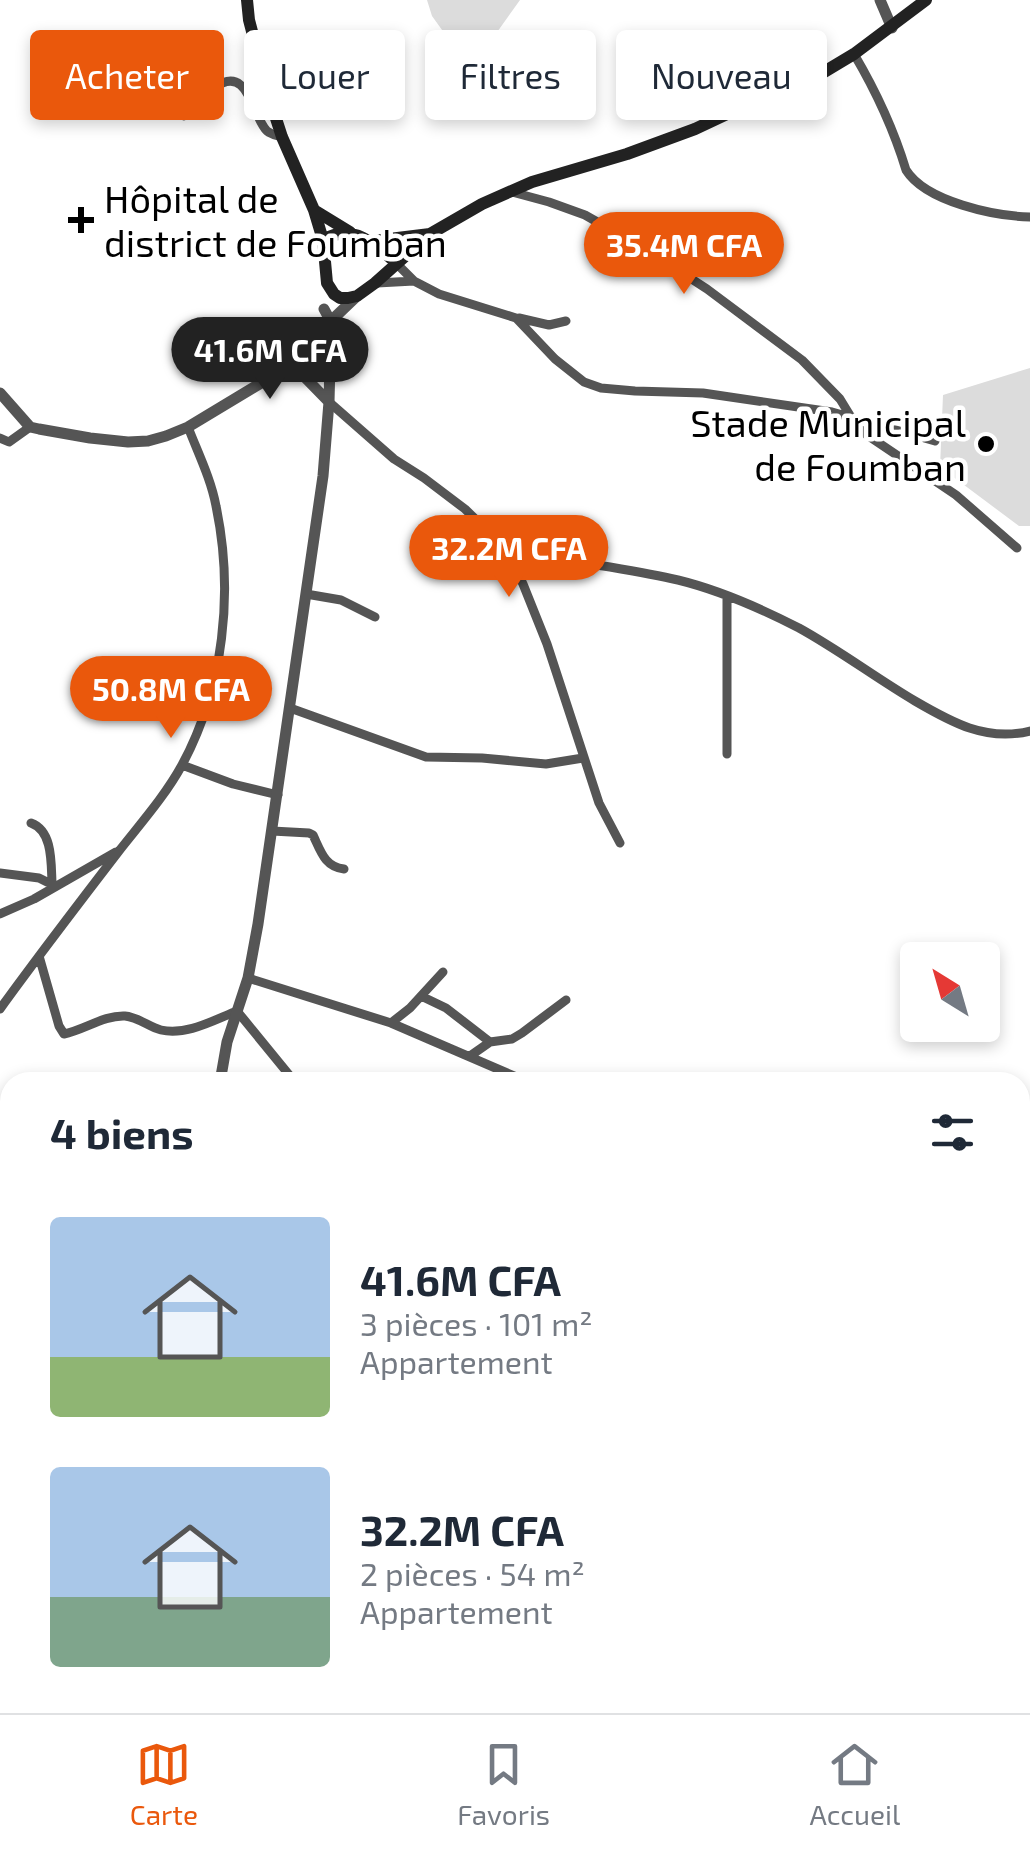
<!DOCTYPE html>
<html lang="fr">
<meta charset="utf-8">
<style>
body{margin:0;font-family:"Exo 2",sans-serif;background:#f2f2f3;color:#1f2937;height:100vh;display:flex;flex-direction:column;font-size:38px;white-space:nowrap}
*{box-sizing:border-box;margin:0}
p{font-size:32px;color:#747a83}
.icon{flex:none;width:55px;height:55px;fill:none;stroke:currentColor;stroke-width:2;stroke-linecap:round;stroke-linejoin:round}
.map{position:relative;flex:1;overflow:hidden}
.sheet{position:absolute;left:0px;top:1072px;width:1030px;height:642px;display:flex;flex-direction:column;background:#fff;border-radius:30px 30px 0 0;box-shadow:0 5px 15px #0003}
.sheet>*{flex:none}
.top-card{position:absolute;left:30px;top:30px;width:970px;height:90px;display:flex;gap:20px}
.needle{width:65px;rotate:323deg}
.tools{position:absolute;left:900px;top:942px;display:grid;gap:20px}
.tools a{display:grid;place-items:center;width:100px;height:100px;border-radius:10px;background:#fff;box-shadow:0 5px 15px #0003;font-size:50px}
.price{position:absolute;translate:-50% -85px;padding:0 22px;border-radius:35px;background:#ea580c;color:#fff;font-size:32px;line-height:65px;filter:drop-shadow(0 2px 5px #0008)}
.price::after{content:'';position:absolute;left:50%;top:60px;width:30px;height:22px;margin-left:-15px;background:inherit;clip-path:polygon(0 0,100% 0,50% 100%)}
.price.on{background:#222;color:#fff}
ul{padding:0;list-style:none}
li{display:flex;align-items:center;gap:30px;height:250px;padding:0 50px}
li span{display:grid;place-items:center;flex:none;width:280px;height:200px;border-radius:10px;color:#555}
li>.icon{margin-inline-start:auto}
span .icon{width:120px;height:120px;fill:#fffc;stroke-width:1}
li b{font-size:42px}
h2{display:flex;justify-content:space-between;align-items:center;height:120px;padding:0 50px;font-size:42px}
.tag{padding:0 35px;border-radius:10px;background:#fff;box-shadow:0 5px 15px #0003;font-size:35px;line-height:90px}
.tag.on{background:#ea580c;color:#fff}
.tab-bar{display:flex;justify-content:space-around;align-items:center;height:140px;border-top:2px solid #e0e1e3;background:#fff;font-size:28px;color:#747a83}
.tab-bar a{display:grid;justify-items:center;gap:5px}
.tab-bar .on{color:#ea580c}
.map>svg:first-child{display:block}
</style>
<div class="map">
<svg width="1030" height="1713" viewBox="0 0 1030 1713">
<rect width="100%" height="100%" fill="#fff"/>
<path fill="#dcdcdc" d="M427 0H520L485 49 460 55 432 16Z
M1030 368V526H1019L940 467 943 395Z"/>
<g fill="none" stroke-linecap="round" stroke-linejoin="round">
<path stroke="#555" stroke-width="9" d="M854 54C877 93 893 127 906 170 926 202 995 216 1030 217
M700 96V83L713 58
M184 116C194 107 203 95 214 88 249 62 252 117 267 131 272 135 276 135 282 137
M512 192 549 202 585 215 650 252 707 289 802 360 840 399 851 417 867 435 956 495 1017 548
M396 263 414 281 439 294 516 318 555 359 584 382 601 388 635 391 703 393 832 412 935 441
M377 283 414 281
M519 318 549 325 566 321
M329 402 394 459 424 478 465 509 506 549 523 584 547 644 599 803 620 843
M0 438 9 442 30 427
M506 549C539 564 575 561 610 567 633 571 656 575 678 580 719 590 762 609 799 628 839 650 876 678 915 701 951 722 986 742 1030 731
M306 594 341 600 375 617
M727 597V754
M290 708 426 757 482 758 546 764 583 758
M182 765 233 784 278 795
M31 823C53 831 51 863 52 883
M272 831 309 833 313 835C321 852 325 867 344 869
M0 873 39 878 55 886
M0 914 34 899 116 852
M39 956 59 1026 64 1034C84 1030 104 1015 125 1016 138 1017 149 1027 161 1030 186 1036 214 1020 237 1011L295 1082
M248 978 391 1023 528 1082
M421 996 443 972
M0 1009C39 955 79 903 119 851 141 823 165 796 182 765 224 687 234 592 216 506 211 479 198 453 188 427
M391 1023 410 1008 421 996 446 1008 490 1042
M470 1056 490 1042 512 1039 522 1033 566 1000
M0 1510 10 1501
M254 1705 257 1713
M354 1705 367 1713"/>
<path stroke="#555" stroke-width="11" d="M880 0 892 28
M289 361 329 402
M0 393 30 427 39 429 90 438 128 442 148 441 166 436 188 427 266 380 289 361 357 296
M220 1082 227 1042 248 978 258 924 323 476 329 402 331 322 324 309
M978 1705 984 1713"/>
<path stroke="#222" stroke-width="12" d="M247 0 249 20 270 100 282 137 314 210 323 240 327 283 334 294 340 298H348L357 296 375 283 430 234 482 204 532 182 627 154 695 129 729 113 749 108 819 75 854 54 926 0
M314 210 350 232
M323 240C352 223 375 243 396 263
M373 241 430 234"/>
</g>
<g fill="#000" stroke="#fff" stroke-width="4">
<path d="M76 205h10v10h10v10h-10v10h-10v-10h-10v-10h10z"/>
<circle cx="986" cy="444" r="10"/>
</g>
<g text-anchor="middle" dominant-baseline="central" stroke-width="9" stroke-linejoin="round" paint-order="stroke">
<g font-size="38" fill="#000" stroke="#fff" text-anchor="start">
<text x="104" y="198">Hôpital de<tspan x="104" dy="44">district de Foumban</tspan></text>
<text x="966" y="422" text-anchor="end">Stade Municipal<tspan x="966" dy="44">de Foumban</tspan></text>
</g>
</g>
</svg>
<div class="tools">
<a><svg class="needle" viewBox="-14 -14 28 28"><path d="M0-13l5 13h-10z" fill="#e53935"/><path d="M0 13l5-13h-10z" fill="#747a83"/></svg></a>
</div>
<b class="price" style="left:684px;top:297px">35.4M CFA</b>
<b class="price on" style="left:270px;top:402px">41.6M CFA</b>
<b class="price" style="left:509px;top:600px">32.2M CFA</b>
<b class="price" style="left:171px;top:741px">50.8M CFA</b>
<div class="top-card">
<a class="tag on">Acheter</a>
<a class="tag">Louer</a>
<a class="tag">Filtres</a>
<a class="tag">Nouveau</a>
</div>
<section class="sheet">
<h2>4 biens<svg class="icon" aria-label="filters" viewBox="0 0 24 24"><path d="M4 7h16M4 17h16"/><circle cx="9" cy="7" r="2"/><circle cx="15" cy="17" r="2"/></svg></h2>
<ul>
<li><span style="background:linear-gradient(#a9c7e8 70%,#8fb573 0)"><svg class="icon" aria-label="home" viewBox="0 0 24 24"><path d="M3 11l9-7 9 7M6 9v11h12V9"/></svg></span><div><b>41.6M CFA</b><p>3 pièces · 101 m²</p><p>Appartement</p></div></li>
<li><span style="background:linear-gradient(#a9c7e8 65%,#7fa58c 0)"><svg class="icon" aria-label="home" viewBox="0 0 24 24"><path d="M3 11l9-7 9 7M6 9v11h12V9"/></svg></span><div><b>32.2M CFA</b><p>2 pièces · 54 m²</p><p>Appartement</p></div></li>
</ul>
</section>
</div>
<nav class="tab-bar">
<a class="on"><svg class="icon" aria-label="map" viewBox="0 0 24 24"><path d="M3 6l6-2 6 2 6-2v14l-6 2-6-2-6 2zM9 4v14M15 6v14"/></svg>Carte</a>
<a><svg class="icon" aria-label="saved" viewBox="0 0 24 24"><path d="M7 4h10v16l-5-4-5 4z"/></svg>Favoris</a>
<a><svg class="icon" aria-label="home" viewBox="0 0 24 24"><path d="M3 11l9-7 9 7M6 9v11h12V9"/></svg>Accueil</a>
</nav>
